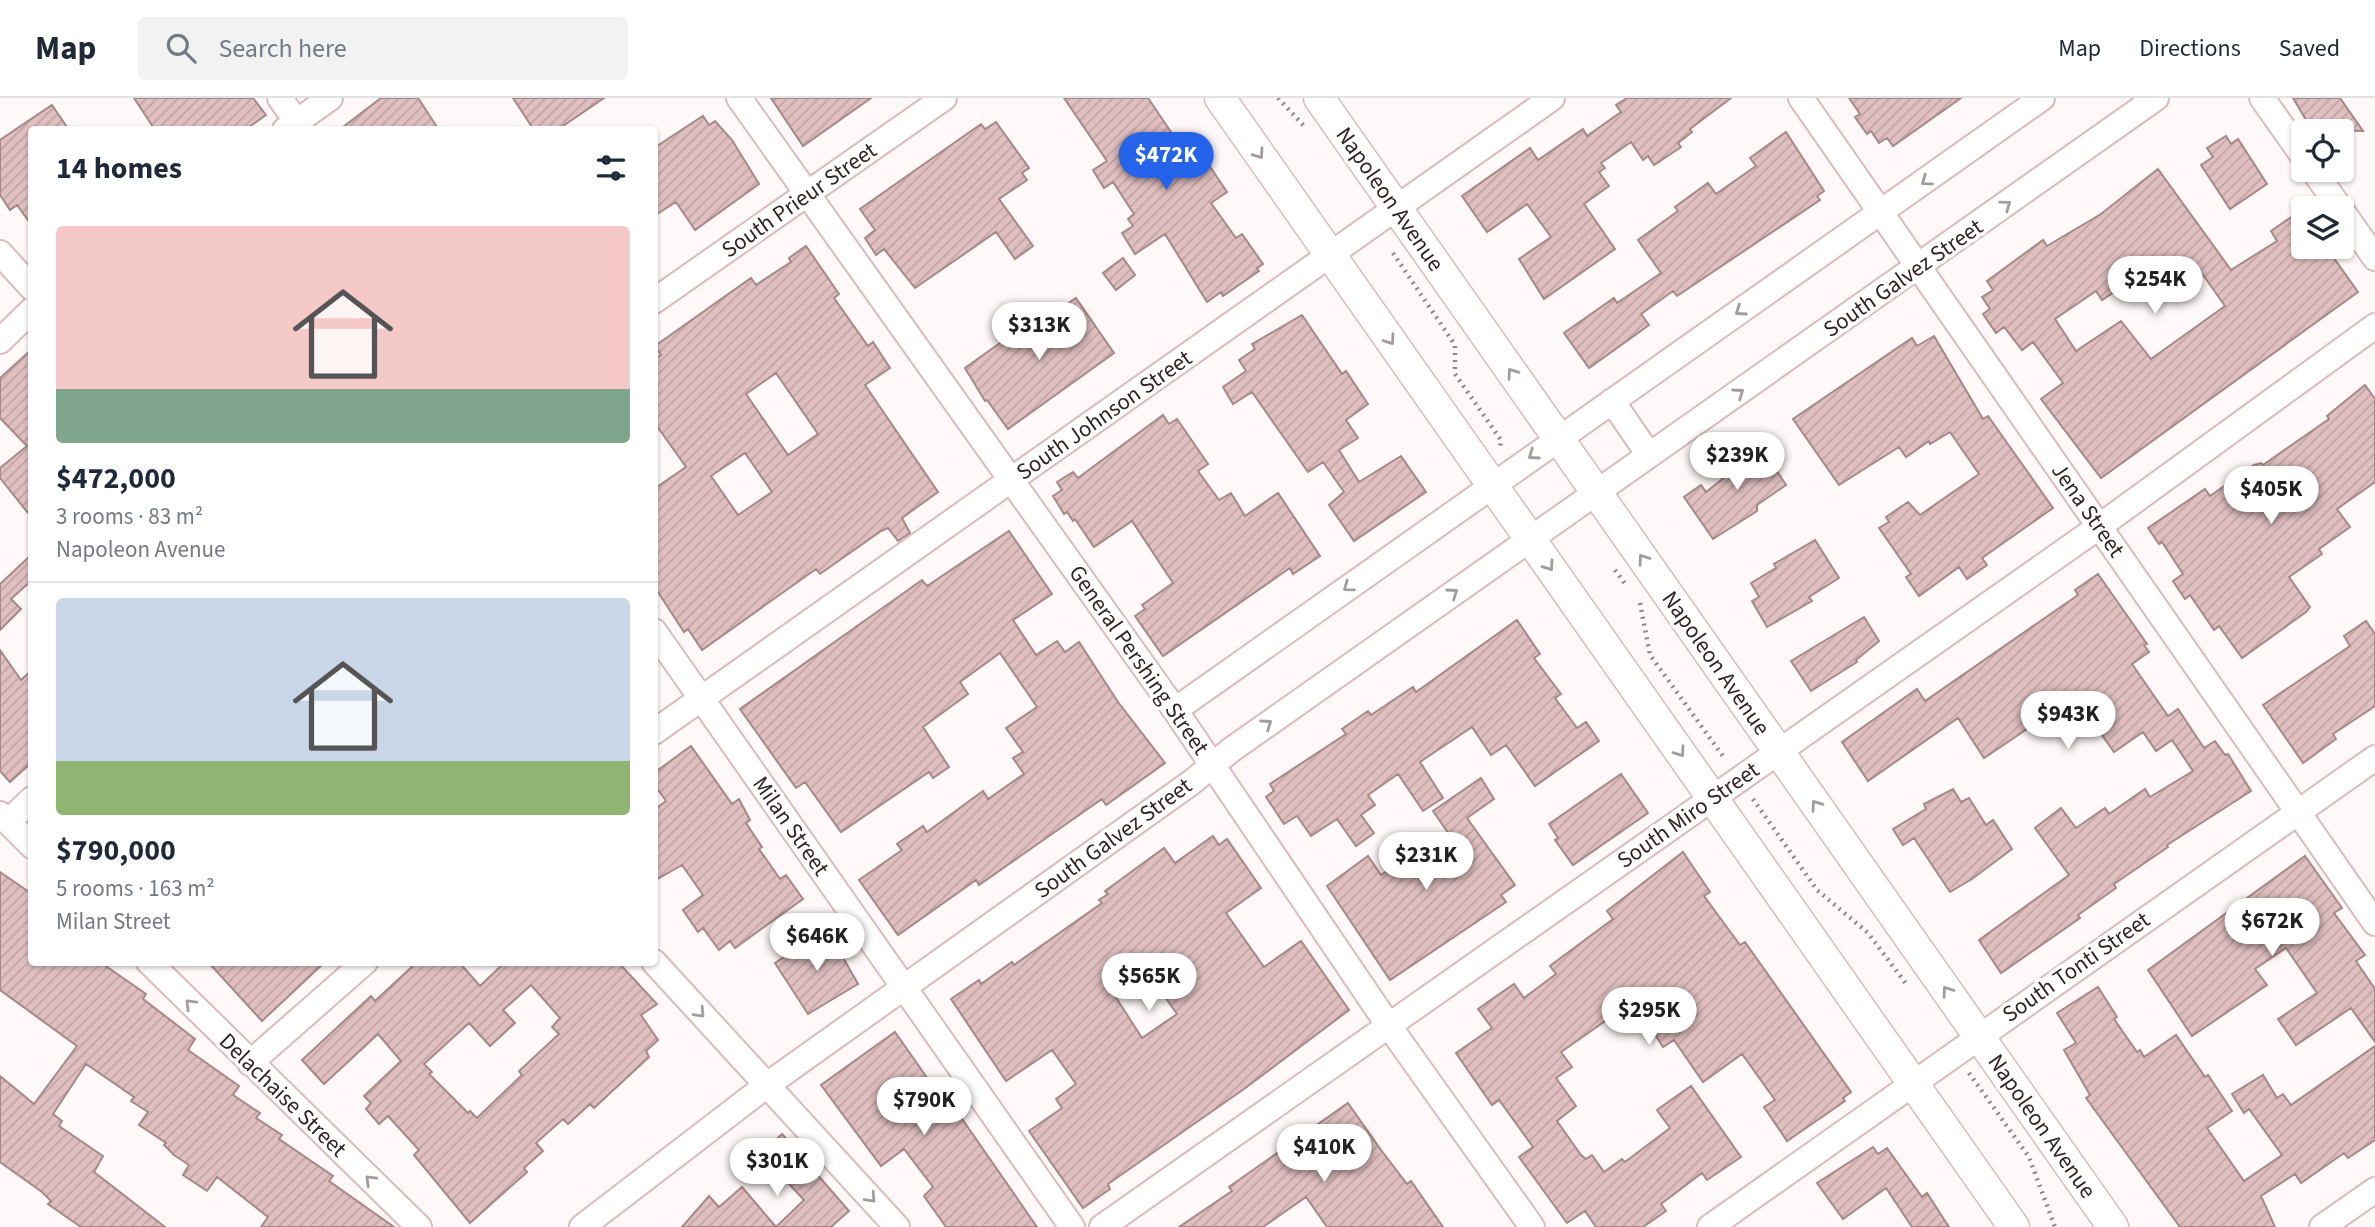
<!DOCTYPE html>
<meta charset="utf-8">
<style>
body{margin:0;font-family:"Source Sans 3",sans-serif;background:#f2f2f3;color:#1f2937;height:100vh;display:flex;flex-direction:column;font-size:26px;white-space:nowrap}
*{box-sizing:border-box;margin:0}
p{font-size:23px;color:#747a83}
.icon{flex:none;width:38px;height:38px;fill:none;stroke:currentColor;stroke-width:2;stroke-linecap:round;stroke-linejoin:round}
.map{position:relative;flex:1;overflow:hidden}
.sheet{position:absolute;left:28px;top:28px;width:630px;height:840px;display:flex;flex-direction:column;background:#fff;border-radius:7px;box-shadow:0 2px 5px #0004}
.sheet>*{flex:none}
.controls{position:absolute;left:2291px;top:21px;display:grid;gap:14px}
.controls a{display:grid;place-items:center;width:63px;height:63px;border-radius:7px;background:#fff;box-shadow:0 2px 5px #0004;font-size:35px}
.price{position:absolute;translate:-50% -60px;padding:0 16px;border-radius:24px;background:#fff;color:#222;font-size:23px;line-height:46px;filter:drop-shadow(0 2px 4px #0008)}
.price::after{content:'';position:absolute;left:50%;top:42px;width:21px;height:16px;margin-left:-10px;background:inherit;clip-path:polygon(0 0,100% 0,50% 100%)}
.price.current{background:#2563eb;color:#fff}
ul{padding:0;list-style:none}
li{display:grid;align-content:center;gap:14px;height:371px;padding:0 28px}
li+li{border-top:2px solid #e0e1e3}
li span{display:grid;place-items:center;height:217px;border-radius:7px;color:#555}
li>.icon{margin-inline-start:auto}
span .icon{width:126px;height:126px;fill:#fffc;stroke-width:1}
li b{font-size:30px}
h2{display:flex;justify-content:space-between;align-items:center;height:84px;padding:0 28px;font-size:30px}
header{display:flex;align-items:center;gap:42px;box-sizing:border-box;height:98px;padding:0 35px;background:#fff;border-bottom:2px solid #e0e1e3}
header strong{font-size:33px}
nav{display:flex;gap:38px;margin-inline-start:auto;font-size:24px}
.search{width:490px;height:63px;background:#f2f2f3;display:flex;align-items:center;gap:18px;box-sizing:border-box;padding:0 24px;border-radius:7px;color:#747a83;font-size:26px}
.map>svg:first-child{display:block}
</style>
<header>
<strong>Map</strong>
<div class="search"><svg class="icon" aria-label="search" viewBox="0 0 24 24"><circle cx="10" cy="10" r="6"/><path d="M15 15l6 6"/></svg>Search here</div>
<nav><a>Map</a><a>Directions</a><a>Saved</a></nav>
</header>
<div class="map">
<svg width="2375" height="1129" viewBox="0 0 2375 1129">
<defs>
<pattern id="building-hatch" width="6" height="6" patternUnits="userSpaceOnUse" patternTransform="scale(1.75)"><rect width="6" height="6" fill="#e0bfc0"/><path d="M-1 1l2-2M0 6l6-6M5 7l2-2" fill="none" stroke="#c1a4a5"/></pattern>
</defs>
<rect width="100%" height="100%" fill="#fff8f8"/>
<path fill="url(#building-hatch)" stroke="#a78889" stroke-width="2" fill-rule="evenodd" d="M134 0H253L266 17 245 32H155Z
M381 0H418L439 32H339Z
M513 0H604L557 32H534Z
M771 0H871L803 48Z
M1064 0H1148L1198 74 1209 67 1227 94 1211 105 1236 140 1242 136 1263 166 1257 170 1259 173 1223 198 1221 194 1207 204 1165 136 1135 156 1122 135 1133 128 1128 121 1134 116 1113 84 1104 90 1093 72 1107 63Z
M1627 0H1731L1690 31 1692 34 1678 45 1681 49 1654 67 1648 58 1643 62 1631 44 1601 65 1605 70 1599 74 1609 88 1584 106 1615 151 1544 201 1519 161 1551 139 1527 106 1487 134 1462 98 1530 50 1538 62 1583 31 1587 38 1621 14 1616 7Z
M1849 0H1961L1893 48 1887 40 1879 45 1871 33 1867 36 1855 19 1860 16Z
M2293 0H2340L2363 33 2312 32Z
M52 7 69 32H32V128L17 107 10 112 0 97V42Z
M703 18 709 27 715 23 732 42 759 86 695 132 676 104 654 118V50Z
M996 24 1029 70 1022 75 1027 82 999 101 1033 148 1015 161 996 134 915 190 884 151 876 157 865 140 875 132 860 111 981 26 985 31Z
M1786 34 1824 93 1817 98 1820 102 1677 198 1673 193 1641 216 1649 227 1589 270 1564 235 1614 200 1617 205 1661 175 1638 142 1678 113 1675 109 1708 85 1716 96 1756 68 1750 60Z
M2226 38 2231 46 2238 41 2267 86 2230 111 2201 67 2213 59 2207 50Z
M2158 71 2231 172 2277 143 2271 133 2303 111V149H2326L2358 194 2101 380 2041 301 2063 285 2033 244 2022 252 2004 229 1996 235 1983 216 1990 211 1982 199 1993 192 1987 183 2043 142 2047 148 2101 116ZM2196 167 2225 208 2151 261 2121 223 2076 253 2055 221 2096 193 2102 202 2149 171 2163 190Z
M806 148 839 196 834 200 868 248 873 244 890 270 865 287 938 394 902 420 910 435 898 443 888 430 881 433 820 476 816 471 702 552 688 531 684 534 654 488V391L686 369 654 324V261L661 257 655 248 751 180 756 187 791 164 789 160ZM776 275 818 336 788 357 746 296ZM745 355 772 394 738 417 711 378Z
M1123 160 1135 177 1116 192 1103 175Z
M1076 200 1114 255 1008 331 987 302 985 303 965 270 1042 215 1046 220Z
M1302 217 1342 276 1346 273 1368 306 1346 322 1358 340 1339 352 1359 384 1401 358 1426 394 1354 443 1329 407 1344 394 1323 364 1308 374 1252 294 1233 306 1223 289 1246 273 1239 262 1255 251 1252 246Z
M1934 238 1983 321 1988 318 2053 410 1982 460 1987 467 1967 481 1959 469 1919 498 1906 479 1911 476 1879 430 1889 424 1886 419 1908 404 1920 417 1979 376 1950 334 1930 346 1929 343 1906 359 1899 349 1839 387 1793 321 1912 240 1917 248Z
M32 251V420L0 380V370L27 348 0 320V280Z
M2365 287 2375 301V384L2337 411 2350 429 2319 451 2322 456 2289 479 2310 509 2306 514 2242 560 2219 528 2214 532 2190 497 2185 501 2173 483 2183 476 2162 444 2159 446 2148 430 2205 391 2210 398 2254 367 2261 365 2263 367 2329 321 2327 318Z
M1163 317 1169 326 1177 321 1208 366 1198 373 1219 402 1231 395 1245 418 1278 395 1320 458 1293 476 1290 470 1163 558 1135 518 1145 511 1142 507 1173 485 1132 423 1094 449 1075 421 1073 423 1067 414 1064 416 1053 398 1062 392 1057 384 1073 374 1078 380Z
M1758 344 1786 387 1757 407V413L1713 441 1684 399 1701 387 1706 394 1725 379 1733 366 1731 362Z
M1009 433 1052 496 1013 522 1036 557 1057 543 1065 554 1079 544 1118 604 1165 665 1106 707 1102 701 979 787 976 782 898 837 859 782 902 752 897 746 923 728 927 734 983 693 988 701 1024 676 1013 660 1023 654 1006 630 1037 609 1000 555 960 584 968 596 923 629 949 669 933 680 929 674 841 734 805 684 796 690 740 611 922 482 927 488Z
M1815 442 1839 480 1809 499 1812 503 1767 529 1752 503 1759 499 1751 485 1776 470 1774 466Z
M32 456V482L11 501 21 511 0 532V486Z
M2098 476 2147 546 2144 547 2149 554 2132 566 2168 618 2178 611 2204 650 2215 643 2225 657 2228 656 2251 693 2167 747 2168 749 2114 786 2116 790 2078 817 2080 820 2001 875 1979 842 2069 777 2035 730 2061 710 2076 730 2105 710 2109 716 2145 691 2150 699 2193 673 2172 642 2156 653 2143 634 2114 654 2085 613 2064 627 2055 612 1984 660 1958 620 1868 683 1842 644 1917 591 1925 603 2078 497 2075 492Z
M1864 519 1879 543 1856 562 1857 564 1811 593 1791 563Z
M1517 522 1540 556 1534 560 1561 596 1555 600 1577 630 1586 624 1599 643 1535 688 1506 647 1491 657 1472 629 1420 664 1443 700 1423 713 1398 676 1368 697 1375 707 1361 717 1374 735 1356 748 1337 721 1311 738 1297 718 1284 726 1266 699 1274 693 1270 686 1346 636 1342 631 1368 613 1371 617 1413 589 1416 594Z
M2366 523 2375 536V608L2333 636 2336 641 2303 665 2263 607 2350 548 2344 538Z
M0 552 21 582 32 572V664L10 684 0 673Z
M691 648 732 706 739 701 750 722 746 725 762 749 759 751 780 781 786 777 803 801 735 850 730 843 719 852 703 830 698 834 683 812 703 797 682 767 654 783V712L666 703 654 686V675Z
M1621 676 1648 715 1573 767 1555 742 1558 740 1549 726Z
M1481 680 1494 701 1467 720 1515 787 1501 797 1506 804 1390 882 1327 788 1368 758 1381 777 1391 770 1396 777 1410 768 1423 786 1454 765 1448 757 1458 749 1433 713Z
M1953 691 1961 704 1969 700 1986 727 1993 722 2012 751 1972 781 1950 794 1914 740 1903 747 1893 731 1926 711 1924 706Z
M1213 738 1219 747 1227 741 1261 790 1226 815 1264 869 1301 843 1349 912 1244 991 1108 1086 1110 1091 1083 1110 1029 1033 1062 1010 1056 1001 1076 986 1052 952 1006 983 951 901 979 882 981 886 1012 864 1014 867 1102 805 1099 802 1108 796 1105 793 1164 750 1175 765ZM1147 874 1177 916 1142 940 1115 898Z
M1683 754 1710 794 1704 798 1740 847 1745 844 1851 994 1843 1000 1845 1003 1787 1043 1764 1009 1775 1002 1742 956 1703 984 1674 942 1663 949 1634 903 1561 954 1572 969 1556 980 1576 1008 1557 1023 1581 1057 1586 1061 1592 1057 1604 1074 1622 1061 1625 1064 1670 1030 1657 1012 1691 988 1741 1059 1707 1082 1702 1075 1661 1106 1666 1113 1643 1129H1596L1585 1113 1567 1125 1519 1059 1533 1049 1499 1002 1492 1007 1456 955 1492 930 1478 911 1514 886 1524 900 1556 876 1550 868 1613 821 1607 813Z
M2305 758 2342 810 2334 815 2365 857 2356 863 2375 891V944L2351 910 2296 947 2278 921 2317 895 2286 850 2255 871 2267 887 2192 938 2148 872Z
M0 774 32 796V864H100L146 896 143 901 195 941 188 952 239 988 233 997 260 1015 256 1020 282 1037 279 1041 333 1078 329 1083 394 1129H261L268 1119 217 1079 207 1093 183 1077 189 1067 174 1057 164 1047 166 1045 139 1027 148 1014 131 1003 134 999 86 966 53 1016 62 1023 59 1028 103 1058 94 1074 165 1129H81L48 1106 51 1103 42 1094 0 1064V978L34 1006 77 948 0 892Z
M823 833 830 844 833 842 858 886 808 916 775 865Z
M208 864H325L262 923Z
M417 864H459L480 888 505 864H618L657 906 641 917 658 942 646 953 649 959 594 1010 590 1006 568 1026 563 1021 536 1045 543 1053 524 1070 527 1074 470 1125 414 1057 419 1052 388 1018 379 1026 366 1011 371 1005 364 998 401 963 378 936 324 986 302 962 371 898 375 903ZM531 887 560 920 552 929 559 936 519 973 522 977 477 1020 470 1013 468 1015 429 976 432 974 424 966 469 925 490 948 515 925 503 912Z
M2098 889 2117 919 2114 921 2137 954 2140 952 2144 959 2176 937 2205 979 2208 977 2232 1013 2207 1030 2244 1083 2282 1057 2249 1011 2244 1015 2232 996 2263 977 2277 1000 2283 996 2291 1007 2375 948V1042L2348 1060 2344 1055 2301 1085 2295 1076 2261 1098 2275 1129H2180L2086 1000 2090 997 2064 952 2076 945 2057 915Z
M895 934 956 1021 960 1018 1037 1129H946L924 1098 933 1089 904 1051 881 1068 821 987Z
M1348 1005 1381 1052 1407 1086 1411 1083 1443 1129H1327L1306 1099 1263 1129H1179L1232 1093 1229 1089Z
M782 1036 849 1113 831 1129H682L709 1098 719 1109 742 1089 776 1129 804 1102 761 1056Z
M1873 1049 1878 1056 1887 1050 1922 1099 1927 1095 1949 1129H1912L1886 1090 1843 1121 1817 1085Z"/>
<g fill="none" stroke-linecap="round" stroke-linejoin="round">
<defs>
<path id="minor" d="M280 0 302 32
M739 0 1175 612 1389 928 1532 1129
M1801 0 2375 825
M2262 0 2303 58
M285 32 330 0
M2313 72 2340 110
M2342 113 2375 160
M0 155 32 190
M654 203 944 0
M0 243 32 212
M1612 303 1649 357
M654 533 1072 1129
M1175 612 2042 0
M654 634 1552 0
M0 716 32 748
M8 724 32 701
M149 864 419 1129
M654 864 897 1129
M250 965 365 864
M582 1129 767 987 1192 684 1231 652 2156 0
M1102 1129 2100 428 2375 228
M1710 1129 2375 660
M2322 1129 2375 1092"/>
<path id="major" d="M1220 0 2014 1129
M1319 0 2113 1129"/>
</defs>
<use href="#minor" stroke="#dbbbbb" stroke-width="28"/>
<use href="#major" stroke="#dbbbbb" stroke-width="33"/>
<path stroke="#928787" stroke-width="4.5" stroke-dasharray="2 5" stroke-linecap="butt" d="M1278 0 1304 28
M1393 155 1455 247V276L1501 342 1500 351
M1615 472 1626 487
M1640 505 1650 557 1725 661
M1753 701 1817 792 1868 835 1907 887
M1969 975 2029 1059 2055 1129"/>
<use href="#minor" stroke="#fff" stroke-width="24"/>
<use href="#major" stroke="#fff" stroke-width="30"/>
</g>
<defs><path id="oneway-chevron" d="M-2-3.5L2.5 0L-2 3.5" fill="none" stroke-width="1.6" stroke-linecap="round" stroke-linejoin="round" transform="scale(1.75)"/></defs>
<g stroke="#a29c9c">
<use href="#oneway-chevron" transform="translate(1259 56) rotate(55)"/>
<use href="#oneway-chevron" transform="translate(1926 83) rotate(144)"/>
<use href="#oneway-chevron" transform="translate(2006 107) rotate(-36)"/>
<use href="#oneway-chevron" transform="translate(1740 213) rotate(145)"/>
<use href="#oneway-chevron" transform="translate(1390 242) rotate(55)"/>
<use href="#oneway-chevron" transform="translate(1512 275) rotate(-125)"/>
<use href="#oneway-chevron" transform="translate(1739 295) rotate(-35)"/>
<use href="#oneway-chevron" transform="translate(1533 357) rotate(145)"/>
<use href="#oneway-chevron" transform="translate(1643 461) rotate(-125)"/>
<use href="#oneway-chevron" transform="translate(1549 468) rotate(55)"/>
<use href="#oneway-chevron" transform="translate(1348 489) rotate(144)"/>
<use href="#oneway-chevron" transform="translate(1453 495) rotate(-35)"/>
<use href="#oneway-chevron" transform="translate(1267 626) rotate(-35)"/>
<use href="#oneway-chevron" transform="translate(1680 654) rotate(55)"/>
<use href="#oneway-chevron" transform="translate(1816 707) rotate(-125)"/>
<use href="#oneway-chevron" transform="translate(1947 893) rotate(-125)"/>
<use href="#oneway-chevron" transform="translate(190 906) rotate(-135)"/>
<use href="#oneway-chevron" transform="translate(700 915) rotate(47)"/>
<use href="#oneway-chevron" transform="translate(370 1082) rotate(-136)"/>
<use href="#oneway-chevron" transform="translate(871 1100) rotate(47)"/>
</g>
<g text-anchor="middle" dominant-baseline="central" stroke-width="7" stroke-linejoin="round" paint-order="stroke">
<g font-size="23" fill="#312424" stroke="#fff">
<text transform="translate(1390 101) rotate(55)">Napoleon Avenue</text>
<text transform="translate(799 102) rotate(-35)">South Prieur Street</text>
<text transform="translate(1903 180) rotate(-35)">South Galvez Street</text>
<text transform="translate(1104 317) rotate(-35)">South Johnson Street</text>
<text transform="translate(2088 412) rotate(55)">Jena Street</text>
<text transform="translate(1139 562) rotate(55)">General Pershing Street</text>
<text transform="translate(1716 565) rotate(55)">Napoleon Avenue</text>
<text transform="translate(1688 717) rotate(-35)">South Miro Street</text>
<text transform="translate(791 728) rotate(55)">Milan Street</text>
<text transform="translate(1113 740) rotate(-36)">South Galvez Street</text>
<text transform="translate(2076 869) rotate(-35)">South Tonti Street</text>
<text transform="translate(283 997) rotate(44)">Delachaise Street</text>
<text transform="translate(2042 1028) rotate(55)">Napoleon Avenue</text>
</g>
</g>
</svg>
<div class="controls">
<a><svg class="icon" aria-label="locate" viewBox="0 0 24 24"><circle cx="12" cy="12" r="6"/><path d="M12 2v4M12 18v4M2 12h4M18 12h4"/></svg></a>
<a><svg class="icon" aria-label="layers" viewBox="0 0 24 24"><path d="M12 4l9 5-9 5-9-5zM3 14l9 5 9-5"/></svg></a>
</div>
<b class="price current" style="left:1166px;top:94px">$472K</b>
<b class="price" style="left:2155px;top:218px">$254K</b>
<b class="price" style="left:1039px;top:264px">$313K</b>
<b class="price" style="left:1737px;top:394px">$239K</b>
<b class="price" style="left:2271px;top:428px">$405K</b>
<b class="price" style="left:2068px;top:653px">$943K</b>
<b class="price" style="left:1426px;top:794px">$231K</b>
<b class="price" style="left:2272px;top:860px">$672K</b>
<b class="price" style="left:817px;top:875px">$646K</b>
<b class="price" style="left:1149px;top:915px">$565K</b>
<b class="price" style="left:1649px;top:949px">$295K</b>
<b class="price" style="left:924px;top:1039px">$790K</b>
<b class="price" style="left:1324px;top:1086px">$410K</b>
<b class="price" style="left:777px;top:1100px">$301K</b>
<section class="sheet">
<h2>14 homes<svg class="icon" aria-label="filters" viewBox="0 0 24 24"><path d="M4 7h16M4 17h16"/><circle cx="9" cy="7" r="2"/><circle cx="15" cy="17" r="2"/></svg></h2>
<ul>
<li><span style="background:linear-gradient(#f6c9c9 75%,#7fa58c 0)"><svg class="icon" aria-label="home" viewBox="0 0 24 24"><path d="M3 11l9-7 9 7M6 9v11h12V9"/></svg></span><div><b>$472,000</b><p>3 rooms · 83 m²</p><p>Napoleon Avenue</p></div></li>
<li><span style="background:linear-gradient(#c9d6e8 75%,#8fb573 0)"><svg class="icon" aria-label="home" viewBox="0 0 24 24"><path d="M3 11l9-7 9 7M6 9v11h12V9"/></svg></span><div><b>$790,000</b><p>5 rooms · 163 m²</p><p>Milan Street</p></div></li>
</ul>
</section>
</div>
